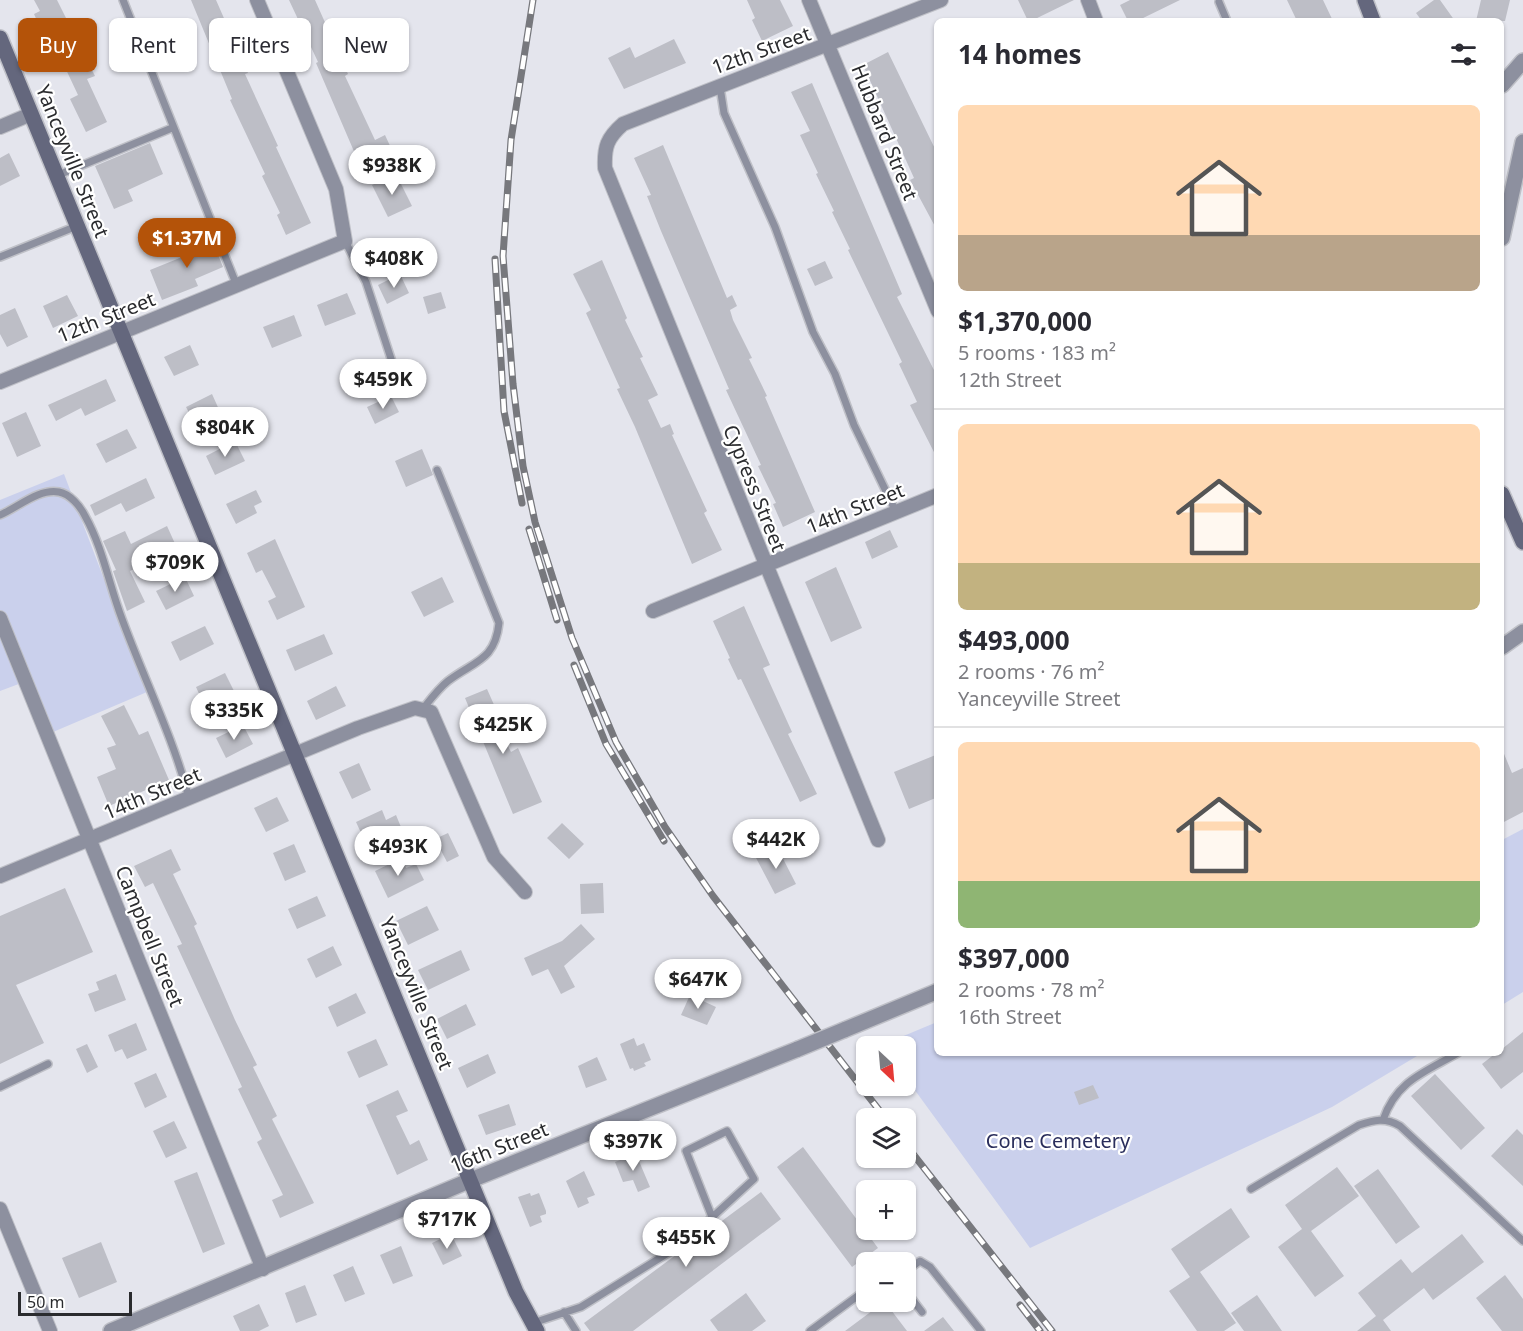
<!DOCTYPE html>
<meta charset="utf-8">
<style>
body{margin:0;font-family:"Noto Sans",sans-serif;background:#f2f2f3;color:#2b2b33;height:100vh;display:flex;flex-direction:column;font-size:22px;white-space:nowrap}
*{box-sizing:border-box;margin:0}
p{font-size:20px;color:#7c7c81}
.icon{flex:none;width:33px;height:33px;fill:none;stroke:currentColor;stroke-width:2;stroke-linecap:round;stroke-linejoin:round}
.map{position:relative;flex:1;overflow:hidden}
.side{position:absolute;left:934px;top:18px;width:570px;height:1038px;display:flex;flex-direction:column;background:#fff;border-radius:9px;box-shadow:0 2px 4px #0004}
.side>*{flex:none}
.guide{position:absolute;left:18px;top:18px;width:570px;height:54px;display:flex;gap:12px}
.needle{width:39px;rotate:154deg}
.controls{position:absolute;left:856px;top:1036px;display:grid;gap:12px}
.controls a{display:grid;place-items:center;width:60px;height:60px;border-radius:9px;background:#fff;box-shadow:0 2px 4px #0004;font-size:30px}
.scale{position:absolute;left:18px;bottom:15px;width:114px;box-sizing:border-box;padding-left:6px;border:3px solid #2a2b2e;border-top:0;font-size:16px;line-height:21px;white-space:nowrap;color:#2a2b2e;-webkit-text-stroke:4px #fff;paint-order:stroke}
.price{position:absolute;translate:-50% -51px;padding:0 14px;border-radius:21px;background:#fff;color:#222;font-size:20px;line-height:39px;filter:drop-shadow(0 2px 3px #0008)}
.price::after{content:'';position:absolute;left:50%;top:36px;width:18px;height:14px;margin-left:-9px;background:inherit;clip-path:polygon(0 0,100% 0,50% 100%)}
.price.current{background:#b45309;color:#fff}
ul{padding:0;list-style:none}
li{display:grid;align-content:center;gap:12px;height:318px;padding:0 24px}
li+li{border-top:2px solid #e1e1e2}
li span{display:grid;place-items:center;height:186px;border-radius:9px;color:#555}
li>.icon{margin-inline-start:auto}
span .icon{width:108px;height:108px;fill:#fffc;stroke-width:1}
li b{font-size:26px}
h2{display:flex;justify-content:space-between;align-items:center;height:72px;padding:0 24px;font-size:26px}
.tag{padding:0 21px;border-radius:9px;background:#fff;box-shadow:0 2px 4px #0004;font-size:21px;line-height:54px}
.tag.current{background:#b45309;color:#fff}
.map>svg:first-child{display:block}
</style>
<div class="map">
<svg width="1523" height="1331" viewBox="0 0 1523 1331">
<rect width="100%" height="100%" fill="#e4e5ed"/>
<path fill="#cad0ec" d="M64 474 147 692 46 735 24 682 0 691V500Z
M1523 829V992L1502 1005V840Z
M937 1022 938 1053H1422L1332 1107 1030 1248 906 1078V1047L882 1045Z"/>
<path fill="#bdbec6" d="M34 0H57L95 76 87 79 107 122 86 132 70 99 78 95 54 44 49 47 34 14 40 11Z
M191 0H216L248 73 245 74 278 146 276 147 311 223 286 235 277 215 280 213 262 176 265 174 230 100 232 99Z
M289 0H315L348 74 345 76 375 140 385 135 391 148 359 163 316 63 318 62Z
M747 0H780L793 26 762 41 752 20 755 18Z
M1018 0H1074L1031 21H1028Z
M1130 0H1180L1137 21H1128L1120 5Z
M1287 0H1323L1333 21H1297Z
M1434 0H1440L1455 21H1422L1416 13Z
M1481 0H1510L1505 21H1476Z
M674 39 686 63 624 89 608 58 630 47 635 58Z
M888 52 938 155V232L910 180 914 178 863 65Z
M812 83 902 294 897 297 938 378V460L910 405 917 402 899 364 902 362 848 250 850 249 832 212 834 211 816 174 818 173 800 135 810 131 791 92Z
M150 143 163 174 128 190 133 201 114 209 95 166Z
M663 145 727 298 732 295 737 306 730 310 733 320 752 358 749 359 767 396 765 397 815 512 783 527 773 504 776 503 758 466 761 465 726 390 729 389 661 231 647 196 651 195 634 158Z
M9 153 20 176 0 186V158Z
M396 174 412 206 388 217 372 185Z
M210 234 223 267 195 279 198 286 162 300 150 270 197 251 193 242Z
M602 260 627 318 625 320 643 357 640 358 658 395 648 400 661 428 670 424 674 434 672 435 707 511 704 513 722 550 692 564 635 427 617 389 620 388 586 313 591 310 573 274Z
M825 261 833 278 815 286 807 269Z
M400 274 409 293 387 304 378 285Z
M441 292 446 308 428 314 423 297Z
M347 293 356 314 325 326 317 305Z
M67 295 78 316 53 328 43 306Z
M15 308 28 337 7 347 0 334V315Z
M294 315 302 336 272 348 263 327Z
M190 345 199 365 174 376 164 357Z
M106 379 116 401 85 416 81 408 56 421 48 405Z
M212 394 221 414 196 426 186 407Z
M391 396 399 412 375 424 367 407Z
M26 412 41 446 17 457 2 423Z
M127 429 137 448 106 463 96 444Z
M235 441 245 461 215 475 206 456Z
M422 449 433 475 406 487 395 461Z
M146 478 155 498 126 512 121 503 95 516 90 505Z
M256 490 262 502 254 506 257 513 236 524 226 504Z
M167 526 177 548 130 571 145 602 127 611 113 571 116 570 103 541 125 531 131 544Z
M890 530 898 547 872 559 865 542Z
M275 539 305 607 277 620 268 601 276 597 262 570 256 573 247 553Z
M836 567 862 628 831 642 805 582Z
M185 577 194 596 166 610 156 591Z
M442 577 454 602 424 617 411 592Z
M744 606 770 665 763 668 792 732 788 734 817 794 800 802 741 679 738 680 728 659 730 658 713 621Z
M205 626 214 644 180 661 171 642Z
M324 634 333 654 295 671 286 650Z
M225 673 235 693 205 707 196 687Z
M336 686 346 706 316 720 307 701Z
M487 689 499 716 494 718 511 752 518 748 542 802 513 814 465 698Z
M124 705 139 735 148 731 169 780 109 806 97 777 116 769 107 748 116 745 101 716Z
M243 725 253 744 226 758 216 738Z
M1502 749 1512 773 1523 768V812L1502 823Z
M938 754V797L909 809 894 772Z
M359 763 371 790 352 799 339 772Z
M277 797 289 821 266 832 254 808Z
M382 810 386 820 396 815 403 832 368 848 356 822Z
M562 823 584 844 569 859 547 838Z
M448 833 459 856 447 862 435 839Z
M294 844 306 872 285 881 273 853Z
M776 845 796 884 775 894 755 856Z
M171 849 181 870 173 874 197 924 194 926 235 1020 257 1065 253 1067 277 1116 272 1119 314 1203 280 1218 272 1200 283 1195 257 1142 262 1139 238 1089 242 1087 177 946 182 944 153 883 145 887 134 866Z
M402 858 406 868 416 864 424 880 388 898 375 871Z
M603 883 604 913 581 914 580 884Z
M65 888 93 952 16 985 44 1043 0 1064V916Z
M317 896 326 916 297 929 288 909Z
M427 906 439 930 408 945 396 921Z
M581 924 595 939 564 966 575 987 561 994 548 969 532 976 524 958 562 941Z
M333 946 342 965 316 978 307 959Z
M461 950 470 970 428 990 418 970Z
M116 974 126 1000 95 1012 88 994 99 990 96 982Z
M356 993 366 1013 337 1027 328 1007Z
M690 995 716 1007 707 1025 681 1015Z
M466 1004 476 1025 447 1039 437 1019Z
M136 1023 147 1050 127 1059 122 1049 115 1052 108 1035Z
M1523 1032V1072L1501 1089 1482 1064 1496 1053H1502V1049Z
M634 1038 637 1046 644 1043 651 1060 644 1063 646 1066 634 1071 633 1068 630 1069 620 1044Z
M376 1039 388 1065 359 1078 347 1052Z
M87 1044 98 1067 87 1073 76 1049Z
M488 1054 496 1073 467 1088 458 1068Z
M597 1057 607 1080 586 1088 578 1066Z
M156 1073 167 1097 145 1108 134 1083Z
M1435 1074 1485 1128 1461 1150 1411 1096Z
M1093 1085 1099 1098 1079 1105 1074 1092Z
M398 1090 408 1111 396 1116 410 1145 419 1140 428 1160 397 1175 366 1105Z
M509 1104 516 1125 486 1135 478 1115Z
M174 1121 187 1148 166 1158 153 1131Z
M1517 1129 1523 1135V1186L1491 1156Z
M803 1147 878 1248 852 1267 777 1167Z
M636 1154 650 1187 638 1192 633 1180 623 1182 615 1162Z
M1337 1167 1359 1196 1311 1231 1344 1276 1315 1297 1278 1247 1302 1229 1285 1205Z
M1378 1169 1420 1227 1396 1244 1354 1186Z
M584 1171 595 1195 587 1198 589 1203 578 1208 566 1181Z
M197 1172 225 1244 203 1253 174 1181Z
M761 1192 781 1219 633 1331H590L584 1323Z
M530 1193 531 1196 539 1193 546 1211V1214L540 1216 542 1222 530 1227 518 1197Z
M1231 1208 1250 1237 1200 1272 1236 1323 1224 1331H1197L1169 1291 1190 1277 1171 1249Z
M451 1234 462 1256 443 1265 432 1243Z
M1462 1234 1484 1262 1433 1300 1424 1288 1383 1320 1391 1331H1357L1376 1316 1358 1293 1401 1259 1412 1273Z
M101 1242 117 1282 79 1298 62 1258Z
M401 1246 413 1276 393 1284 380 1255Z
M353 1266 365 1294 345 1302 333 1275Z
M1505 1275 1523 1299V1331H1502L1476 1298Z
M305 1285 317 1315 296 1323 285 1293Z
M746 1293 766 1321 752 1331H718L710 1320Z
M1257 1295 1282 1331H1244L1231 1313Z
M885 1302 907 1331H845L884 1302Z
M259 1304 269 1326 259 1331H240L233 1316Z
M943 1317 954 1331H924Z"/>
<g fill="none" stroke-linecap="round" stroke-linejoin="round">
<defs>
<path id="service" d="M123 0 237 286
M1219 2 1227 21
M720 87 724 113 775 227 813 332 835 374 854 425 896 512
M56 176 172 128
M345 241 366 282 397 377
M0 257 77 226
M0 515C17 508 39 488 59 492 70 494 80 506 85 516 103 548 109 585 122 619 144 679 173 737 189 798
M422 710C430 700 438 689 448 681 474 661 495 661 499 623L437 470
M0 1087 48 1064
M1383 1120C1396 1081 1425 1072 1458 1053
M1251 1189 1359 1125C1374 1120 1385 1117 1400 1126L1523 1241
M906 1271 920 1261 930 1267 981 1331
M906 1291 922 1312
M564 1312 576 1331
M533 1323 581 1307 684 1243 754 1179 727 1131 686 1151 712 1217
M810 1331 867 1289"/>
<path id="minor" d="M809 0 938 311
M1088 0 1096 21
M0 127 31 114
M0 382 345 241 336 189 257 0
M653 611 938 495
M0 618 263 1269
M878 840 605 168C604 147 607 138 623 124L941 0
M0 876 358 728 415 708 431 712 494 857 525 892
M0 1209 50 1331"/>
<path id="tertiary" d="M1502 85 1523 61
M1502 238 1523 142
M1502 647 1523 632
M844 1030 938 991
M111 1331 471 1180 798 1049"/>
<path id="secondary" d="M1365 0 1373 21
M0 38 516 1292 537 1331
M1502 494 1523 542"/>
</defs>
<use href="#service" stroke="#bfc0c7" stroke-width="10"/>
<use href="#minor" stroke="#bfc0c7" stroke-width="16"/>
<use href="#tertiary" stroke="#bfc0c7" stroke-width="18"/>
<use href="#secondary" stroke="#bfc0c7" stroke-width="18"/>
<use href="#service" stroke="#8d909f" stroke-width="7"/>
<use href="#minor" stroke="#8d909f" stroke-width="14"/>
<use href="#tertiary" stroke="#8d909f" stroke-width="15"/>
<use href="#secondary" stroke="#64677d" stroke-width="15"/>
<defs>
<path id="rail" d="M533 0 511 140 503 256 513 384 523 466 535 522 572 638 616 742 665 827 713 896 886 1119
M495 259 504 411 522 503
M529 529 557 620
M574 665 606 744 664 841
M906 1145 1052 1331
M1020 1305 1040 1331"/>
</defs>
<use href="#rail" stroke="#77787d" stroke-width="7"/>
<use href="#rail" stroke="#fff" stroke-width="4.5" stroke-dasharray="14" stroke-linecap="butt"/>
<defs>
<path id="tertiary-bridge" d="M798 1049 844 1030"/>
</defs>
<use href="#tertiary-bridge" stroke="#bfc0c7" stroke-width="18" stroke-linecap="butt"/>
<use href="#tertiary-bridge" stroke="#8d909f" stroke-width="15"/>
</g>
<g text-anchor="middle" dominant-baseline="central" stroke-width="4.5" stroke-linejoin="round" paint-order="stroke">
<g font-size="20" fill="#2a2b2e" stroke="#fff">
<text transform="translate(761 50) rotate(-20)">12th Street</text>
<text transform="translate(885 132) rotate(68)">Hubbard Street</text>
<text transform="translate(73 161) rotate(68)">Yanceyville Street</text>
<text transform="translate(106 317) rotate(-22)">12th Street</text>
<text transform="translate(755 488) rotate(68)">Cypress Street</text>
<text transform="translate(855 508) rotate(-22)">14th Street</text>
<text transform="translate(152 793) rotate(-23)">14th Street</text>
<text transform="translate(150 936) rotate(68)">Campbell Street</text>
<text transform="translate(417 993) rotate(68)">Yanceyville Street</text>
<text transform="translate(499 1147) rotate(-22)">16th Street</text>
</g>
<g font-size="20" fill="#2a2e5c" stroke="#fff">
<text x="1058" y="1140">Cone Cemetery</text>
</g>
</g>
</svg>
<div class="controls">
<a><svg class="needle" viewBox="-14 -14 28 28"><path d="M0-13l5 13h-10z" fill="#e53935"/><path d="M0 13l5-13h-10z" fill="#7c7c81"/></svg></a>
<a><svg class="icon" aria-label="layers" viewBox="0 0 24 24"><path d="M12 4l9 5-9 5-9-5zM3 14l9 5 9-5"/></svg></a>
<a>+</a>
<a>−</a>
</div>
<div class="scale">50 m</div>
<b class="price" style="left:392px;top:196px">$938K</b>
<b class="price current" style="left:187px;top:269px">$1.37M</b>
<b class="price" style="left:394px;top:289px">$408K</b>
<b class="price" style="left:383px;top:410px">$459K</b>
<b class="price" style="left:225px;top:458px">$804K</b>
<b class="price" style="left:175px;top:593px">$709K</b>
<b class="price" style="left:234px;top:741px">$335K</b>
<b class="price" style="left:503px;top:755px">$425K</b>
<b class="price" style="left:776px;top:870px">$442K</b>
<b class="price" style="left:398px;top:877px">$493K</b>
<b class="price" style="left:698px;top:1010px">$647K</b>
<b class="price" style="left:633px;top:1172px">$397K</b>
<b class="price" style="left:447px;top:1250px">$717K</b>
<b class="price" style="left:686px;top:1268px">$455K</b>
<div class="guide">
<a class="tag current">Buy</a>
<a class="tag">Rent</a>
<a class="tag">Filters</a>
<a class="tag">New</a>
</div>
<section class="side">
<h2>14 homes<svg class="icon" aria-label="filters" viewBox="0 0 24 24"><path d="M4 7h16M4 17h16"/><circle cx="9" cy="7" r="2"/><circle cx="15" cy="17" r="2"/></svg></h2>
<ul>
<li><span style="background:linear-gradient(#ffd9b3 70%,#b9a48a 0)"><svg class="icon" aria-label="home" viewBox="0 0 24 24"><path d="M3 11l9-7 9 7M6 9v11h12V9"/></svg></span><div><b>$1,370,000</b><p>5 rooms · 183 m²</p><p>12th Street</p></div></li>
<li><span style="background:linear-gradient(#ffd9b3 75%,#c2b280 0)"><svg class="icon" aria-label="home" viewBox="0 0 24 24"><path d="M3 11l9-7 9 7M6 9v11h12V9"/></svg></span><div><b>$493,000</b><p>2 rooms · 76 m²</p><p>Yanceyville Street</p></div></li>
<li><span style="background:linear-gradient(#ffd9b3 75%,#8fb573 0)"><svg class="icon" aria-label="home" viewBox="0 0 24 24"><path d="M3 11l9-7 9 7M6 9v11h12V9"/></svg></span><div><b>$397,000</b><p>2 rooms · 78 m²</p><p>16th Street</p></div></li>
</ul>
</section>
</div>
